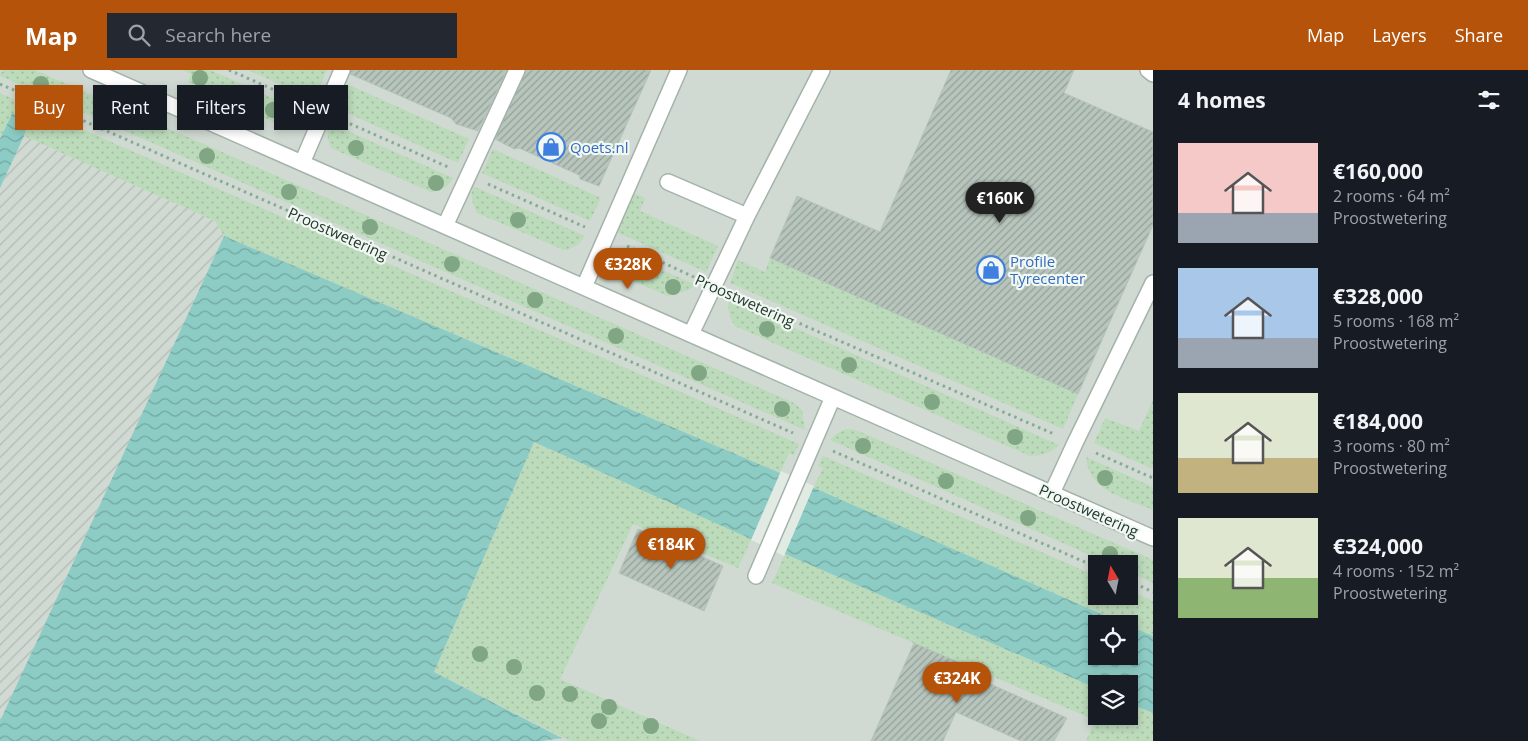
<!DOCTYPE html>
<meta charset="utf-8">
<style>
body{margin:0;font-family:"Open Sans",sans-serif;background:#242831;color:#f1f3f6;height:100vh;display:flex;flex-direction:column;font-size:19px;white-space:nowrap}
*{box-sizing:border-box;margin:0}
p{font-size:16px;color:#9ea1a6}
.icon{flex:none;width:28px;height:28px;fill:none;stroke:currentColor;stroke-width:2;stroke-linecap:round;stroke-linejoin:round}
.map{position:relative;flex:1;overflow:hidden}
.panel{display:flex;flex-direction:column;background:#171b24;width:375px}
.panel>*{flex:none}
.banner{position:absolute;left:15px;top:15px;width:475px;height:45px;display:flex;gap:10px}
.needle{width:32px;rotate:350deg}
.buttons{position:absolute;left:1088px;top:485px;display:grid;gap:10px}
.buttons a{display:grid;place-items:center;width:50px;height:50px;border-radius:0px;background:#171b24;box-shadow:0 2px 8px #0003;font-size:25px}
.price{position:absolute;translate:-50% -42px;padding:0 11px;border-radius:18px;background:#b45309;color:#fff;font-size:16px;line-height:32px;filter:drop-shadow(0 1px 2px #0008)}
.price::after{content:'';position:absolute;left:50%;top:30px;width:15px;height:11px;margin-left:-8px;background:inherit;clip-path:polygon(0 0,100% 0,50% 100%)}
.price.selected{background:#222;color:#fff}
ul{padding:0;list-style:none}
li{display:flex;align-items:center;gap:15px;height:125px;padding:0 25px}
li span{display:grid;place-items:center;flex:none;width:140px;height:100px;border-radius:0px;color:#555}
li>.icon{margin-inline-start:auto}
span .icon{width:60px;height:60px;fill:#fffc;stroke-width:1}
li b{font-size:21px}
h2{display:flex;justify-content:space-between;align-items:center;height:60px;padding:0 25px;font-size:21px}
.tag{padding:0 18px;border-radius:0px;background:#171b24;box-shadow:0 2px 8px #0003;font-size:18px;line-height:45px}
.tag.selected{background:#b45309;color:#fff}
header{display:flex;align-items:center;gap:30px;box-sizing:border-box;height:70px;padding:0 25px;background:#b45309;color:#fff}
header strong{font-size:24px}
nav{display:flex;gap:28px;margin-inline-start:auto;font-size:18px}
.search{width:350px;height:45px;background:#242831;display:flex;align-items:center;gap:12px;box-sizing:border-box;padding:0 18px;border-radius:0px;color:#9ea1a6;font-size:19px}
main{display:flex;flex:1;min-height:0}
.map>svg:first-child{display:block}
</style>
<header>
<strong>Map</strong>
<div class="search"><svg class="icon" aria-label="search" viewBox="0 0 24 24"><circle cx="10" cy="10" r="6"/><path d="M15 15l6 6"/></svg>Search here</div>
<nav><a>Map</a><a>Layers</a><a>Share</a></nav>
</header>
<main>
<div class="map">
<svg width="1153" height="671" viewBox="0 0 1153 671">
<defs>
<pattern id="industrial-furrows" width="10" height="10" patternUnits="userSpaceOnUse" patternTransform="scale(1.25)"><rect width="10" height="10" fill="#d0dad2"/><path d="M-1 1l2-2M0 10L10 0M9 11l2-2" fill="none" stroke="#b2bcb5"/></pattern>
<pattern id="grass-dots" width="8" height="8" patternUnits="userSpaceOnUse" patternTransform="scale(1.25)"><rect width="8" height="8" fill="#bcdbbb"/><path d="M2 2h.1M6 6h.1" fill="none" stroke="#a1bda1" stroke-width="1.8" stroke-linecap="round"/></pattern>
<pattern id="water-waves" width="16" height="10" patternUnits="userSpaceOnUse" patternTransform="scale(1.25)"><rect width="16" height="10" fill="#8cccc4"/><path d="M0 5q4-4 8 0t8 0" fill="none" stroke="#72a7a0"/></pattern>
<pattern id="building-hatch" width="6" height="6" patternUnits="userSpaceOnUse" patternTransform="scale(1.25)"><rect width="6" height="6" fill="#b7c5bc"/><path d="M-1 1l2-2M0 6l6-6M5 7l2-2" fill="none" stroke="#94a199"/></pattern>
</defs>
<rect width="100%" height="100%" fill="#e1ebe4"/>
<path fill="#d0dad2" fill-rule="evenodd" d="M0 0H1153V671H0ZM1096 494H1129V526H1096ZM1096 554H1129V586H1096ZM1096 614H1129V646H1096Z"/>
<path fill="url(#industrial-furrows)" d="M24 66 215 151 224 166 0 651V118Z"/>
<path fill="url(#grass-dots)" d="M5 0H35L794 333 802 340 805 360 0 6V3Z
M183 0H210L306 43C299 53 293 54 282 56L188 12 191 4Z
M248 0H327L314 30Z
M347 14 469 69 458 93 336 38Z
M0 23 799 374 794 385 789 383 780 403 224 166 215 151 24 66 28 53 12 44 0 69Z
M329 53H330L453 108C447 118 442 120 431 122L331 78C327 69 327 62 329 53Z
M493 79 601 128 590 151 482 103Z
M473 116 585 166C579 175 574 178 564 180L477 143C472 133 470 127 473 116Z
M631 122 645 128 640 141 718 176 706 202 612 160Z
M606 175 696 215 688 220 668 226 607 200 604 190Z
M770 188 1078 324 1063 359 730 213 738 190 765 202Z
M729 229 1059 375C1050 384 1042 385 1030 386L735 256C729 247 727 240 729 229Z
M1153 330V399L1094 373 1105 348 1139 361Z
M846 359 856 360 1153 490V513L1129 502V494H1110L830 370 836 364Z
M534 372 752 468 738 498 633 454 560 609 700 671H570L434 602Z
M823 386 1096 506V526H1129V520L1153 531V566L1129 556V554H1124L813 418 823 398 818 396Z
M1086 387 1153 417V440C1126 428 1088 422 1086 387Z
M785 484 1096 618V646H1129V633L1153 643V671H1086L1095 650 772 513Z"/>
<path fill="url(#water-waves)" d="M23 43 28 53 24 66 0 118V69L12 44Z
M224 166 780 403 1124 554H1096V586H1129V556L1153 566V643L1129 633V614H1096V618L785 484 534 372 434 602 562 668 542 671H0V651Z"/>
<path fill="#e1ebe4" d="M781 401 814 416 784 486 751 470Z"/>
<path fill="url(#building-hatch)" stroke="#b4c4b9" d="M351 0H507L478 61 456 54 451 48 350 4Z
M526 0H651L599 116 580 109 579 105 519 78 514 79 495 69Z
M951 0H1074L1064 23 1153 62V155L1078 324 770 188 797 126 880 162Z
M638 459 723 496 704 541 619 503Z
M914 573 974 599 972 606 1067 648 1054 671H1021L956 642 943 671H871Z"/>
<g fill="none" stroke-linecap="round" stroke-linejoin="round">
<defs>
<path id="minor" d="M91 0 1153 468
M1148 0 1153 4
M302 93 342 0
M668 112 747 146
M445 156 517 0
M584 217 679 0
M691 264 747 146 822 0
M1052 423 1075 373 1153 213
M756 506 833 327"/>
</defs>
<use href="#minor" stroke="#a4b2a9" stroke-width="18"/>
<path stroke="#84ac94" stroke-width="3" stroke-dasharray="2.5 4" stroke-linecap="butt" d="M229 0 304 33
M0 14 793 363
M344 51 448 97
M488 114 585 157
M627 176 694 207
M734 225 1054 364
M833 381 1096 497
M1096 383 1153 408
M1129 511 1153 522"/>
<use href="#minor" stroke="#fff" stroke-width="15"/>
</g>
<g fill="#80a684">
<circle cx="200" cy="8" r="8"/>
<circle cx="41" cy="14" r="8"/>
<circle cx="273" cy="40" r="8"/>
<circle cx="122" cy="48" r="8"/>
<circle cx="356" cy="78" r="8"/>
<circle cx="207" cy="86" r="8"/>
<circle cx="436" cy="113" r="8"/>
<circle cx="289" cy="122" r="8"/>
<circle cx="518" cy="150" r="8"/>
<circle cx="370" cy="157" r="8"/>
<circle cx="611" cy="190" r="8"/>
<circle cx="452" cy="194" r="8"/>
<circle cx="673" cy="217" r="8"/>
<circle cx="535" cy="230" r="8"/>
<circle cx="767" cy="259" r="8"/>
<circle cx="616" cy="266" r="8"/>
<circle cx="849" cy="295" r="8"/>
<circle cx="699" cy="303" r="8"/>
<circle cx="932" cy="332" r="8"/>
<circle cx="782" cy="339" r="8"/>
<circle cx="1015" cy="367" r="8"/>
<circle cx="863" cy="376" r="8"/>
<circle cx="1105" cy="408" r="8"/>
<circle cx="946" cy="411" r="8"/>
<circle cx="1028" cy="448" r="8"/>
<circle cx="1110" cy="484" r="8"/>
<circle cx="480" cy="584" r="8"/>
<circle cx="514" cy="597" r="8"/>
<circle cx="537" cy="623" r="8"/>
<circle cx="570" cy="624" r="8"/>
<circle cx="609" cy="637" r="8"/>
<circle cx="599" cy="651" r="8"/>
<circle cx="651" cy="656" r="8"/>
</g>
<defs>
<symbol id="shop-ring" viewBox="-11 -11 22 22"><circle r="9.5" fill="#f1f8f3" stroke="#3f7fe0" stroke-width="1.5"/><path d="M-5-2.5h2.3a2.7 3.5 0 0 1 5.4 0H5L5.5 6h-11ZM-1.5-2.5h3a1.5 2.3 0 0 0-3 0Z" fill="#3f7fe0"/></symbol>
</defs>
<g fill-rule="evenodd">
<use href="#shop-ring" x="535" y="61" width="32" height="32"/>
<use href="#shop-ring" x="975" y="184" width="32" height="32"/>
</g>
<g text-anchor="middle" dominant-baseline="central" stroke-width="4.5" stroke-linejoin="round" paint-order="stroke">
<g font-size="15" fill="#366cbe" stroke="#f1f8f3" text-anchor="start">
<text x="570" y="77">Qoets.nl</text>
<text x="1010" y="191">Profile<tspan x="1010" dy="17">Tyrecenter</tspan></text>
</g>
<g font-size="15" fill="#233a2d" stroke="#f1f8f3">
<text transform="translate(338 163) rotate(24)">Proostwetering</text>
<text transform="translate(745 230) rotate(24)">Proostwetering</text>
<text transform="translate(1089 440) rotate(24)">Proostwetering</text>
</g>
</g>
</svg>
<div class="buttons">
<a><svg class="needle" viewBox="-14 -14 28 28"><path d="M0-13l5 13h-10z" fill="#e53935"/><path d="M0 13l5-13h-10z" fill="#9ea1a6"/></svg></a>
<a><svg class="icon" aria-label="locate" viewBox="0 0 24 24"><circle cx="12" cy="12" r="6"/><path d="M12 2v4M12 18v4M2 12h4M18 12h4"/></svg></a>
<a><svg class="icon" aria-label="layers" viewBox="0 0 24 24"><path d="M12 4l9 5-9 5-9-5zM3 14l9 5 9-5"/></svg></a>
</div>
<b class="price selected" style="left:1000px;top:154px">€160K</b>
<b class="price" style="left:628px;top:220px">€328K</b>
<b class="price" style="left:671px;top:500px">€184K</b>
<b class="price" style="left:957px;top:634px">€324K</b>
<div class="banner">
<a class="tag selected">Buy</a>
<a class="tag">Rent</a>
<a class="tag">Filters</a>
<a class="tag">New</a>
</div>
</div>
<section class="panel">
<h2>4 homes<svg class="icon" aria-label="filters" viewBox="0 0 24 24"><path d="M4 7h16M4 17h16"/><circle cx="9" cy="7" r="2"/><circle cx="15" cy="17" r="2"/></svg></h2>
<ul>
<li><span style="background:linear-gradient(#f6c9c9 70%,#9aa5b1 0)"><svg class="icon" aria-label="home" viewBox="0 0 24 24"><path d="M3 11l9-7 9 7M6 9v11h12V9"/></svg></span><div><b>€160,000</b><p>2 rooms · 64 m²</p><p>Proostwetering</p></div></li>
<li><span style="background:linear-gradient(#a9c7e8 70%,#9aa5b1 0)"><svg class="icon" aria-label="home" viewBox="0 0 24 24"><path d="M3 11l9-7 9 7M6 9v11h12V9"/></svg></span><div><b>€328,000</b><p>5 rooms · 168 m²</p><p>Proostwetering</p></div></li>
<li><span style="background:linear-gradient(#dfe7d0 65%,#c2b280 0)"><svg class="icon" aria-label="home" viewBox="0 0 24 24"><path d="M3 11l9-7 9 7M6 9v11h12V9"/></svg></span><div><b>€184,000</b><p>3 rooms · 80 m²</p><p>Proostwetering</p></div></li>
<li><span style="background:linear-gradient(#dfe7d0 60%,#8fb573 0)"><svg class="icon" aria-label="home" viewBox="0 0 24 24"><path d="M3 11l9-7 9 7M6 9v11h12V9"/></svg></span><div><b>€324,000</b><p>4 rooms · 152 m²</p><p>Proostwetering</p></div></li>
</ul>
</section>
</main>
